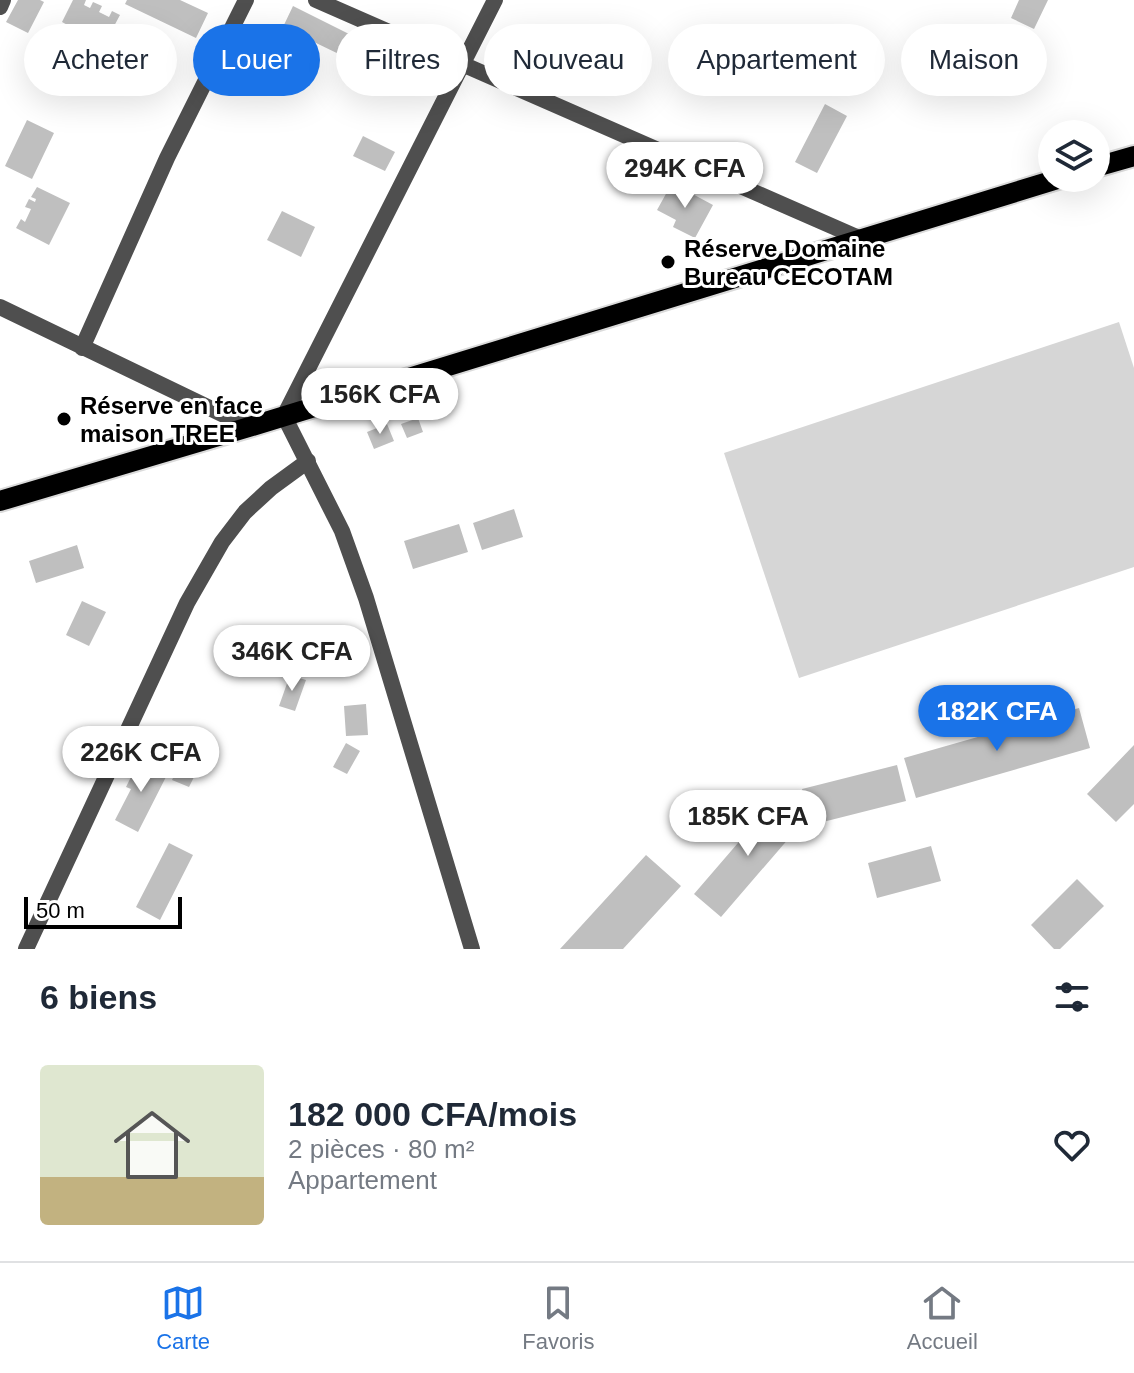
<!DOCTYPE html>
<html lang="fr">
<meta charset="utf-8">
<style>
body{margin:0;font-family:Helvetica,sans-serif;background:#f6f6f7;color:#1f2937;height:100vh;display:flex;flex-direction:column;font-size:30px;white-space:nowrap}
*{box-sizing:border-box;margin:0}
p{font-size:26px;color:#747a83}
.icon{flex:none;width:44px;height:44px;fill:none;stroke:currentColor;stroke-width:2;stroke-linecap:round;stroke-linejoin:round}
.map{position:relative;height:949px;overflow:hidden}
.details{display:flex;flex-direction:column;background:#fff;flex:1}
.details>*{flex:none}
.banner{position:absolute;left:24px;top:24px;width:1086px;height:72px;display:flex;gap:16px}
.buttons{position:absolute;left:1038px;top:120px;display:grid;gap:16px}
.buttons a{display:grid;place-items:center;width:72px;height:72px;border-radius:50%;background:#fff;box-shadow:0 8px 32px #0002;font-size:40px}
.scale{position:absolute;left:24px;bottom:20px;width:158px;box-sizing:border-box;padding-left:8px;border:4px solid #000;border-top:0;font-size:22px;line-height:28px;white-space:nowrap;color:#000;-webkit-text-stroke:6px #fff;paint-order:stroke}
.price{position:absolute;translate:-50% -68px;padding:0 18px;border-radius:28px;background:#fff;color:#222;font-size:26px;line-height:52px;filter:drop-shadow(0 2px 4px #0008)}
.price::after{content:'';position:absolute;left:50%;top:48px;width:24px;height:18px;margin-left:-12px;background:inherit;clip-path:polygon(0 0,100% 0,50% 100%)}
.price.current{background:#1a73e8;color:#fff}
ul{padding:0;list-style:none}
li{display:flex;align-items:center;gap:24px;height:200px;padding:0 40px}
li span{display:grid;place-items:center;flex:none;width:224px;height:160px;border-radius:8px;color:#555}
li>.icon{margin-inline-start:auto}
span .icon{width:96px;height:96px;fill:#fffc;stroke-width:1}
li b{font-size:34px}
h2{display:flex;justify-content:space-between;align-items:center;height:96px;padding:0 40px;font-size:34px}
.chip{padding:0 28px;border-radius:36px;background:#fff;box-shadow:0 8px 32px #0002;font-size:28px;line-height:72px}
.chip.current{background:#1a73e8;color:#fff}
.tabs{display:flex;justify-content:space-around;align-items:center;height:112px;border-top:2px solid #e0e1e3;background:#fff;font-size:22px;color:#747a83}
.tabs a{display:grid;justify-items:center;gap:4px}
.tabs .current{color:#1a73e8}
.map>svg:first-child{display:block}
</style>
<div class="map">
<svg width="1134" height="949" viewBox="0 0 1134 949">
<rect width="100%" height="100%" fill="#fff"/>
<path fill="#d6d6d6" d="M1119 322 1134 368V567L799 678 724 453Z"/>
<path fill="#bfbfbf" d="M18 0H40L44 2 28 33 6 22Z
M73 0H86L84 5 90 8 93 2 102 6 99 12 109 17 112 11 120 15 104 45 62 22Z
M127 0H180L208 13 196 38 125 4Z
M1019 0H1048L1034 29 1011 18Z
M293 6 355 37 345 57 283 27Z
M825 104 847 116 817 173 795 162Z
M27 120 54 133 32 179 5 166Z
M363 136 395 152 385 171 353 156Z
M672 183 713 205 695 238 673 227 676 220 657 210Z
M37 187 70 203 49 245 16 228 21 219 25 222 31 209 25 207 29 199 35 202 36 199 31 197Z
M282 211 315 227 301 257 267 240Z
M418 418 423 432 407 438 401 424Z
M387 424 394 441 374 449 367 432Z
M514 509 523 537 482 550 473 523Z
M459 524 468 552 413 569 404 541Z
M77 545 84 568 36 583 29 561Z
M82 601 106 612 89 646 66 635Z
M290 675 306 680 295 711 279 706Z
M366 704 368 735 346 736 344 706Z
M1079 708 1090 748 916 798 904 758Z
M346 743 360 751 347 774 333 767Z
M1134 745V804L1116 822 1087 794Z
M185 753 202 761 189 787 172 780Z
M141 757 169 771 138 832 115 820 131 789 126 787Z
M897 765 906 801 811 825 802 789Z
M775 800 802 823 721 917 694 894Z
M169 843 193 855 160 920 136 907Z
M931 846 941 881 877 898 868 863Z
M646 855 681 886 623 949H560Z
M1077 879 1104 906 1060 949H1054L1031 925Z"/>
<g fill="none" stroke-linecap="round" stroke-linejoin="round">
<defs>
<path id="primary" d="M1096 167 1134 156
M0 501 249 427 1061 178"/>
</defs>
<use href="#primary" stroke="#dbdbdb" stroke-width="24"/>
<path stroke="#4f4f4f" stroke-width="16" d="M316 0 859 238
M0 7 3 0
M0 307 249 427
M82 348 167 158 246 0
M26 949 187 603 222 542 245 512 271 488 308 461
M472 949 366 598 342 531 284 416 495 0"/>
<use href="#primary" stroke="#000" stroke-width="20"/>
</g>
<g fill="#000" stroke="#fff" stroke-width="3">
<circle cx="668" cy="262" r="8"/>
<circle cx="64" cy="419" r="8"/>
</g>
<g text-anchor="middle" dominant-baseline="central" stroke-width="6" stroke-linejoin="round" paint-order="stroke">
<g font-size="24" font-weight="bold" fill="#000" stroke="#fff" text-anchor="start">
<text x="684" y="248">Réserve Domaine<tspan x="684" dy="28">Bureau CECOTAM</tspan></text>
<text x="80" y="405">Réserve en face<tspan x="80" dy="28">maison TREE</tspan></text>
</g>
</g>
</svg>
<div class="buttons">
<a><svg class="icon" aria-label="layers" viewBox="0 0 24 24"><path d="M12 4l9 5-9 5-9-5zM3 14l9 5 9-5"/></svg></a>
</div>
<div class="scale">50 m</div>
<b class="price" style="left:685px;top:210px">294K CFA</b>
<b class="price" style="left:380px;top:436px">156K CFA</b>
<b class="price" style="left:292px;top:693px">346K CFA</b>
<b class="price current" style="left:997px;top:753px">182K CFA</b>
<b class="price" style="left:141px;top:794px">226K CFA</b>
<b class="price" style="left:748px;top:858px">185K CFA</b>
<div class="banner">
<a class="chip">Acheter</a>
<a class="chip current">Louer</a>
<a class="chip">Filtres</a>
<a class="chip">Nouveau</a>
<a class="chip">Appartement</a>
<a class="chip">Maison</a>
</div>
</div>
<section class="details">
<h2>6 biens<svg class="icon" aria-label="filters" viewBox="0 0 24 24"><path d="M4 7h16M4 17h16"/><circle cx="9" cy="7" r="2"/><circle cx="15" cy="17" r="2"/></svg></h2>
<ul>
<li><span style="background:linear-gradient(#dfe7d0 70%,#c2b280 0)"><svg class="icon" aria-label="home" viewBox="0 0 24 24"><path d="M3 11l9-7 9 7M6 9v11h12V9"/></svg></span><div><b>182 000 CFA/mois</b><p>2 pièces · 80 m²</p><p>Appartement</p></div><svg class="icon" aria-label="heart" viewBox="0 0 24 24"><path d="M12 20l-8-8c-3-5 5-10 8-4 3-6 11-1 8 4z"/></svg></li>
</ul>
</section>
<nav class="tabs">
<a class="current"><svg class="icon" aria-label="map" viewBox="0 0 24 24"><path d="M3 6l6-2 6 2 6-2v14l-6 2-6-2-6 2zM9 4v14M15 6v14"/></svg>Carte</a>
<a><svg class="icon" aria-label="saved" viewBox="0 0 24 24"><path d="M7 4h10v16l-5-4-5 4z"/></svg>Favoris</a>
<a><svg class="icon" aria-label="home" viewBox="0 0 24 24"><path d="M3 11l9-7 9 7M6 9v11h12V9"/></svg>Accueil</a>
</nav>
